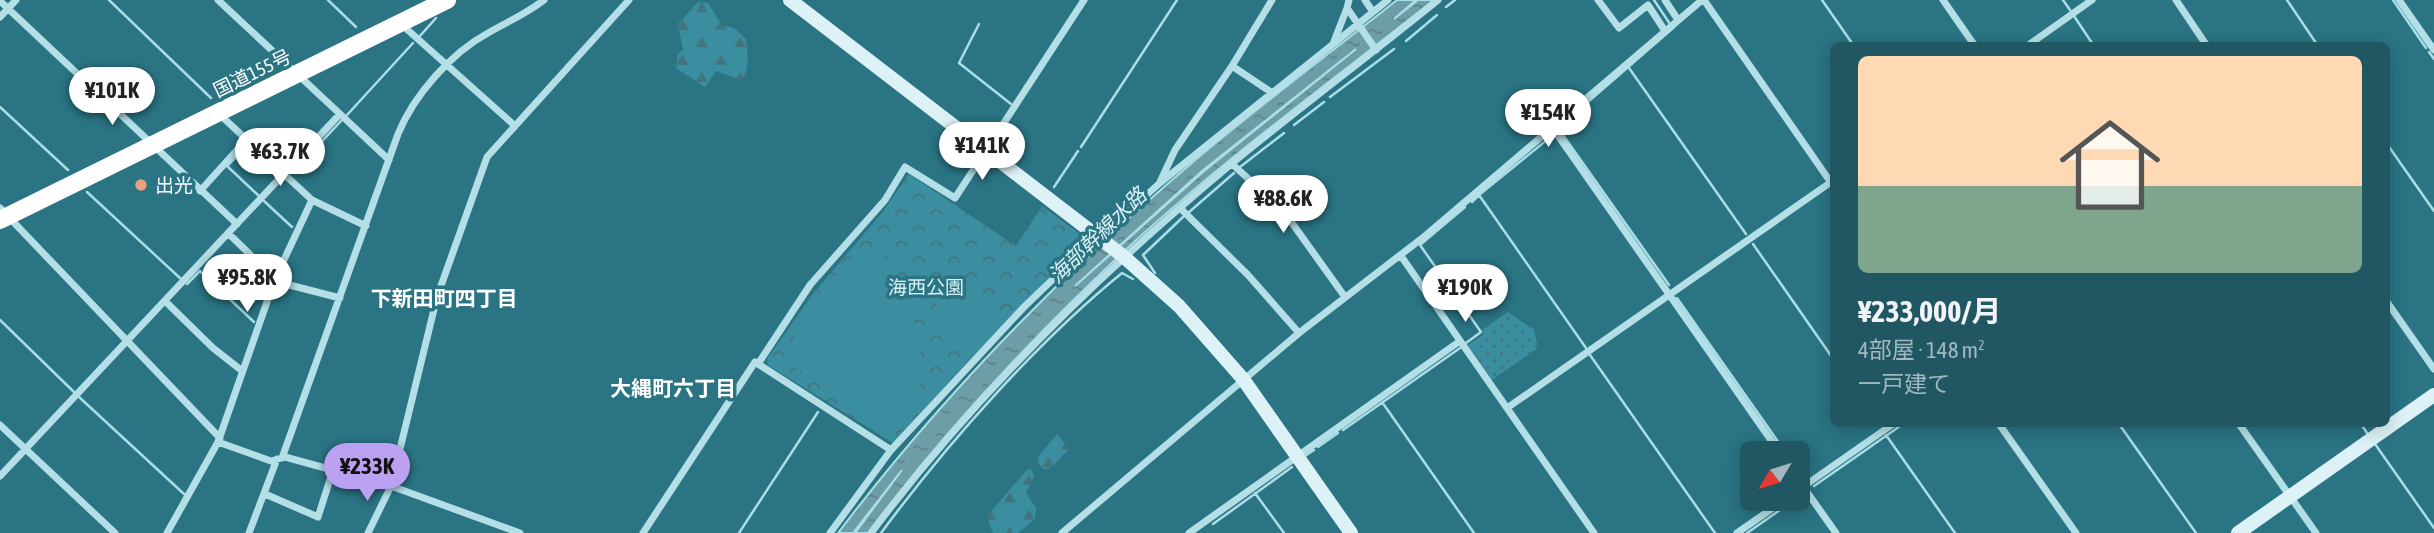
<!DOCTYPE html>
<html lang="ja">
<meta charset="utf-8">
<style>
body{margin:0;font-family:"Asap Condensed","Noto Sans JP",sans-serif;background:#2d606c;color:#f1f3f6;height:100vh;display:flex;flex-direction:column;font-size:26px;white-space:nowrap}
*{box-sizing:border-box;margin:0}
p{font-size:23px;color:#a2b8be}
.icon{flex:none;width:38px;height:38px;fill:none;stroke:currentColor;stroke-width:2;stroke-linecap:round;stroke-linejoin:round}
.map{position:relative;flex:1;overflow:hidden}
.sheet{position:absolute;left:1830px;top:42px;width:560px;height:385px;display:flex;flex-direction:column;background:#205763;border-radius:10px;box-shadow:0 4px 18px #0003}
.sheet>*{flex:none}
.needle{width:46px;rotate:232deg}
.tools{position:absolute;left:1740px;top:441px;display:grid;gap:14px}
.tools a{display:grid;place-items:center;width:70px;height:70px;border-radius:10px;background:#205763;box-shadow:0 4px 18px #0003;font-size:35px}
.price{position:absolute;translate:-50% -60px;padding:0 16px;border-radius:24px;background:#fff;color:#222;font-size:23px;line-height:46px;filter:drop-shadow(0 2px 4px #0008)}
.price::after{content:'';position:absolute;left:50%;top:42px;width:21px;height:16px;margin-left:-10px;background:inherit;clip-path:polygon(0 0,100% 0,50% 100%)}
.price.active{background:#bca0f2;color:#111}
ul{padding:0;list-style:none}
li{display:grid;align-content:center;gap:14px;height:371px;padding:0 28px}
li span{display:grid;place-items:center;height:217px;border-radius:10px;color:#555}
li>.icon{margin-inline-start:auto}
span .icon{width:126px;height:126px;fill:#fffc;stroke-width:1}
li b{font-size:30px}
.map>svg:first-child{display:block}
</style>
<div class="map">
<svg width="2434" height="533" viewBox="0 0 2434 533">
<defs>
<pattern id="grass-dots" width="8" height="8" patternUnits="userSpaceOnUse" patternTransform="scale(1.75)"><rect width="8" height="8" fill="#3b8e9f"/><path d="M2 2h.1M6 6h.1" fill="none" stroke="#42747e" stroke-width="1.8" stroke-linecap="round"/></pattern>
<pattern id="forest-firs" width="22" height="20" patternUnits="userSpaceOnUse" patternTransform="scale(1.75)"><rect width="22" height="20" fill="#3b8e9f"/><path d="M5 1l3.5 6h-7zM16 11l3.5 6h-7z" fill="#42747e"/></pattern>
<pattern id="park-crowns" width="20" height="18" patternUnits="userSpaceOnUse" patternTransform="scale(1.75)"><rect width="20" height="18" fill="#3b8e9f"/><path d="M2 6a3 3 0 1 1 6 0M12 15a3 3 0 1 1 6 0" fill="none" stroke="#42747e"/></pattern>
<pattern id="water-ripples" width="26" height="14" patternUnits="userSpaceOnUse" patternTransform="scale(1.75)"><rect width="26" height="14" fill="#6d9ea8"/><path d="M2 4q2-2 4 0t4 0M15 11q2-2 4 0t4 0" fill="none" stroke="#618188"/></pattern>
</defs>
<rect width="100%" height="100%" fill="#2a7484"/>
<path fill="url(#grass-dots)" d="M1508 312 1534 330 1538 348 1492 380 1468 345 1484 334 1482 330Z"/>
<path fill="url(#forest-firs)" d="M698 2 708 3 722 25 734 28 746 39C747 52 751 71 741 80L716 71 705 87 676 68 678 54 683 50 678 24Z
M1057 434 1069 449 1052 467 1045 470 1039 465 1038 457Z
M1031 469 1034 477 1026 493 1036 508 1035 519 1018 533H993L987 516 1027 470Z"/>
<path fill="url(#park-crowns)" d="M909 174 1016 246 1042 206 1088 240 967 362 893 443 768 365 767 359 812 295 882 213Z"/>
<path fill="#3b8e9f" d="M871 248C878 254 891 260 896 268 907 288 927 359 921 379 916 399 903 415 892 432L789 363 786 350C801 326 843 252 871 248Z
M965 277 1003 315 965 353 927 315Z"/>
<path fill="url(#water-ripples)" stroke="#a9dee7" stroke-width="2" fill-rule="evenodd" d="M1397 0H1416L1394 19 1418 0H1434C1328 84 1216 165 1117 258 1027 343 942 434 868 533H855L902 470 853 533H838C942 396 1062 273 1193 162 1259 106 1329 54 1397 0ZM1356 49 1203 172 1075 286 1202 171Z"/>
<g fill="none" stroke-linecap="round" stroke-linejoin="round">
<path stroke="#a9dee7" stroke-width="2.5" d="M109 0 211 98
M328 0 356 27
M1654 0 1670 24
M1822 0 1854 46
M2063 0 2070 10
M2287 0 2318 46
M2393 0 2426 48
M1446 7 1455 0
M2074 16 2094 46
M979 24 959 63 1011 104
M420 36 436 18
M1406 41 1437 15
M2429 52 2434 59
M1629 68 1746 234
M1330 97 1394 49
M0 107 68 170
M347 115 413 43
M1294 125 1324 102
M1553 135 1479 195 1586 348
M2387 144 2434 211
M1081 147 1177 0
M244 149 227 166 259 196
M1240 167 1284 133
M295 170 341 121
M1054 187 1078 151
M87 192 181 279
M264 201 292 227
M1472 202 1479 195
M1465 207 1420 245 1481 332 1466 343
M1188 213 1234 173
M1753 244 1834 360
M1155 273 1143 255 1183 217
M187 284 200 271 254 322
M1669 285 1558 128 1673 28
M1677 298 1786 453
M0 320 74 392
M1590 355 1715 533
M79 397 184 494
M1382 402 1474 533
M1878 424 1879 425
M2119 424 2196 533
M2361 424 2367 433
M1343 430 1460 348
M1886 435 1955 533
M2375 444 2434 528
M1318 447 1338 433
M1305 456 1314 450
M1797 469 1804 478
M1814 486 1903 424
M1255 493 1284 533
M1213 524 1292 467
M739 533 818 412
M881 533C947 444 1036 343 1122 273L1133 279
M1747 533 1796 499"/>
<path stroke="#b4dfe6" stroke-width="7" d="M218 0 340 114
M1349 0 1347 8 1376 50
M1365 0 1373 12
M1598 0 1619 28 1648 5 1665 31
M1665 0 1678 20
M1704 0 1834 187
M1943 0 1975 46
M2176 0 2207 46
M2399 0 2434 50
M0 1 237 224
M0 17 16 0
M401 24 514 125
M1333 44 1347 8
M2027 46 2092 0
M1232 66 1272 0
M218 113 312 200 366 226
M1552 127 1780 453
M1232 164 1282 209 1345 297
M1160 182 1175 150 1232 66 1271 92
M200 191 247 139
M0 208 220 438
M1180 208 1248 275 1299 333
M228 233 275 279
M1401 256 1594 533
M274 281 340 298
M165 301 213 348 241 370
M2387 302 2434 369
M758 364 810 285 885 200 905 167 955 198 1084 0
M1507 408 1834 180
M1999 424 2076 533
M2239 424 2316 533
M0 425 115 533
M218 442 271 461 285 457 391 486 520 533
M282 458 398 134C414 95 451 53 488 33 507 22 526 14 544 0
M0 476 340 114 389 160
M1797 478 1836 533
M1797 491 1893 424
M265 494 318 517 333 470
M167 533 218 442 275 279 312 200
M249 533 277 459
M368 533 391 486 437 297 487 157 629 0
M643 533 755 362 891 450
M830 533 891 450 1024 307 1072 261 1160 183 1388 0
M871 533C974 396 1098 275 1230 165 1298 109 1369 56 1438 0
M1062 533 1299 333 1425 236 1702 0
M1189 533 1460 341
M1737 533 1786 499"/>
<path stroke="#ddf2f6" stroke-width="14" d="M790 0 1123 256 1179 306 1243 379 1351 533
M2238 533 2434 395"/>
<path stroke="#fff" stroke-width="18" d="M0 220 447 0"/>
</g>
<circle fill="#eda07c" stroke="#2a7484" stroke-width="2.5" cx="141" cy="185" r="7"/>
<g text-anchor="middle" dominant-baseline="central" stroke-width="7" stroke-linejoin="round" paint-order="stroke">
<g font-size="19" fill="#fff" stroke="#2a7484">
<text transform="translate(252 73) rotate(-26)">国道155号</text>
</g>
<g font-size="19" fill="#fff" stroke="#2a7484" text-anchor="start">
<text x="155" y="185">出光</text>
</g>
<g font-size="19" fill="#d7f1f5" stroke="#2a7484">
<text x="926" y="287">海西公園</text>
</g>
<g font-size="21" font-style="italic" fill="#d9f1f5" stroke="#2a7484">
<text transform="translate(1097 235) rotate(-44)">海部幹線水路</text>
</g>
<g font-size="21" font-weight="bold" fill="#fff" stroke="#2a7484">
<text x="444" y="298">下新田町四丁目</text>
<text x="673" y="388">大縄町六丁目</text>
</g>
</g>
</svg>
<div class="tools">
<a><svg class="needle" viewBox="-14 -14 28 28"><path d="M0-13l5 13h-10z" fill="#e53935"/><path d="M0 13l5-13h-10z" fill="#a2b8be"/></svg></a>
</div>
<b class="price" style="left:112px;top:127px">¥101K</b>
<b class="price" style="left:1548px;top:149px">¥154K</b>
<b class="price" style="left:982px;top:182px">¥141K</b>
<b class="price" style="left:280px;top:188px">¥63.7K</b>
<b class="price" style="left:1283px;top:235px">¥88.6K</b>
<b class="price" style="left:247px;top:314px">¥95.8K</b>
<b class="price" style="left:1465px;top:324px">¥190K</b>
<b class="price active" style="left:367px;top:503px">¥233K</b>
<section class="sheet">
<ul>
<li><span style="background:linear-gradient(#ffd9b3 60%,#7fa58c 0)"><svg class="icon" aria-label="home" viewBox="0 0 24 24"><path d="M3 11l9-7 9 7M6 9v11h12V9"/></svg></span><div><b>¥233,000/月</b><p>4部屋 · 148 m²</p><p>一戸建て</p></div></li>
</ul>
</section>
</div>
